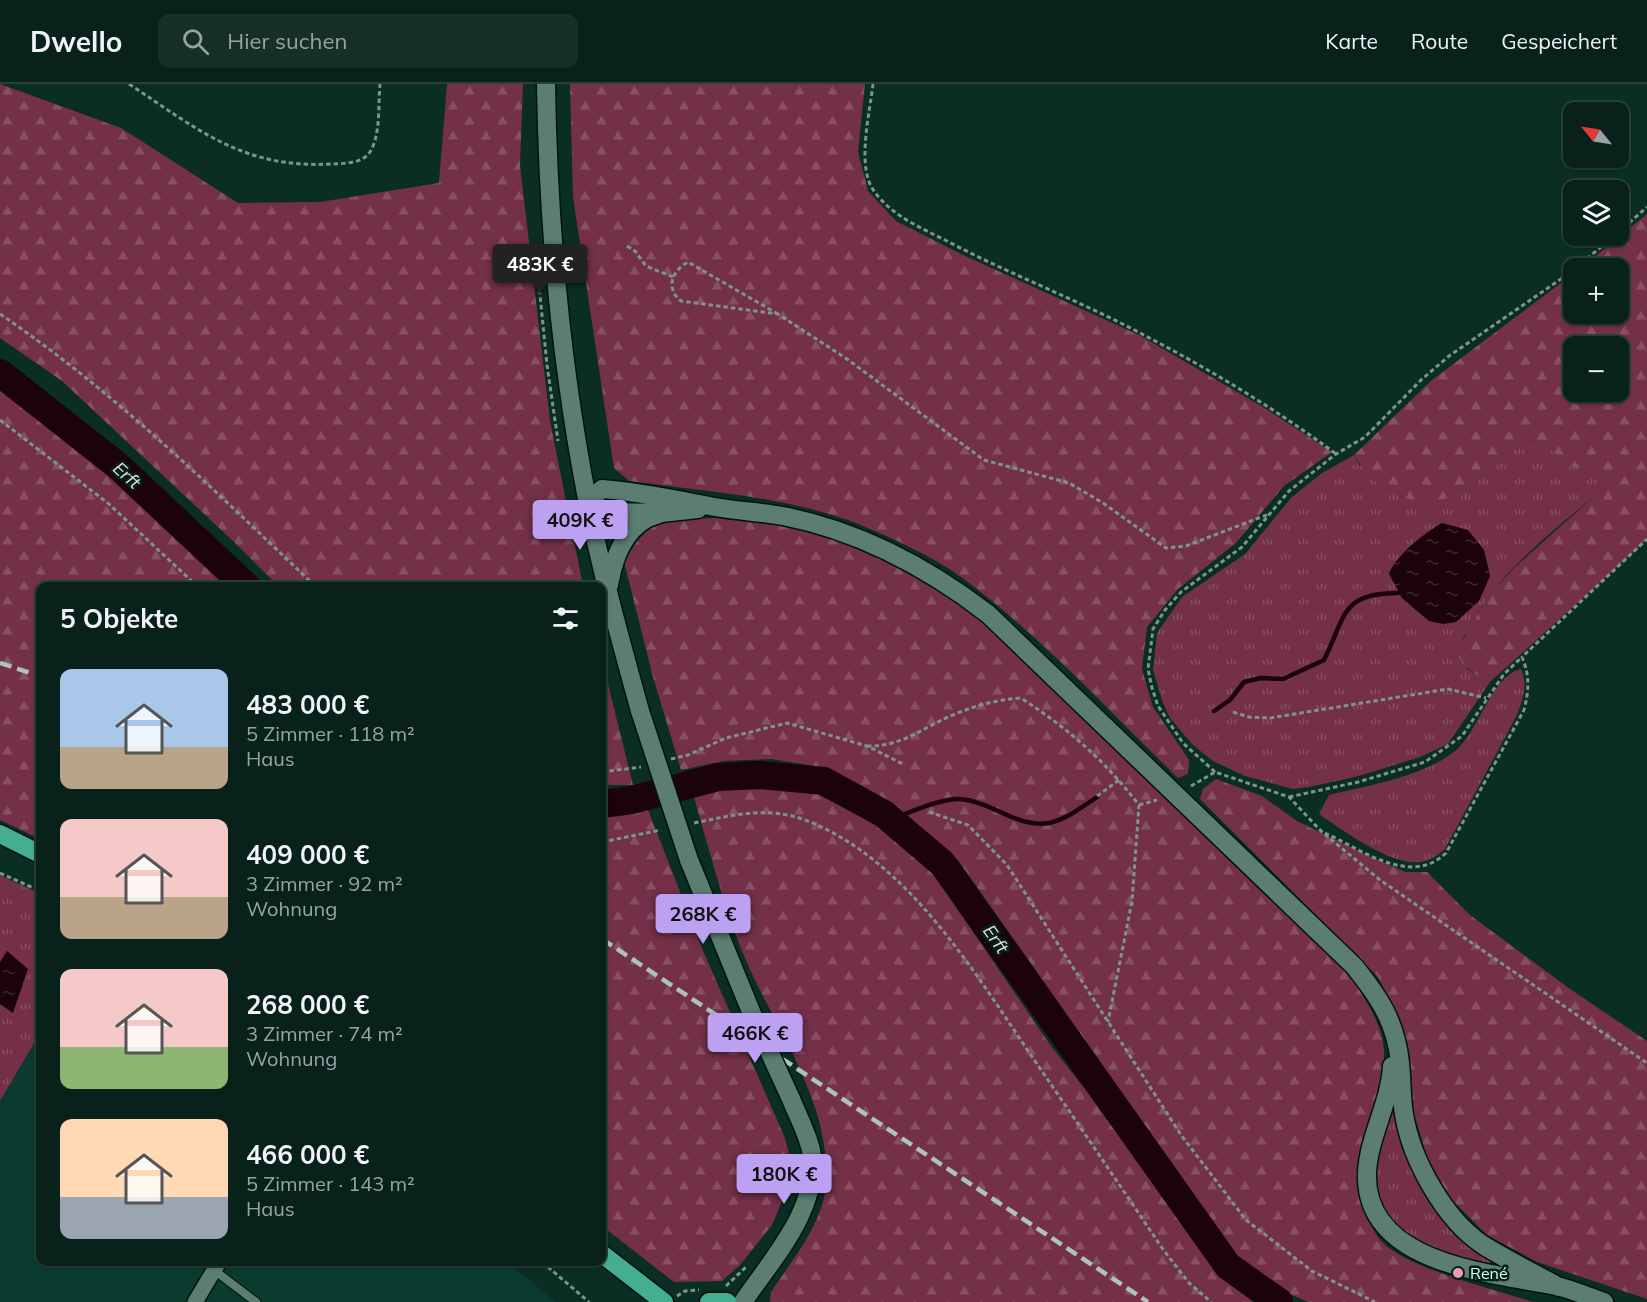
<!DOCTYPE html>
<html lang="de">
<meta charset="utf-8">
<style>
body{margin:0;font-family:Mulish,sans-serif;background:#162f28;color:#f1f3f6;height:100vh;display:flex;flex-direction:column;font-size:22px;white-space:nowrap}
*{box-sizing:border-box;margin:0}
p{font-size:20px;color:#98a4a3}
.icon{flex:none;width:33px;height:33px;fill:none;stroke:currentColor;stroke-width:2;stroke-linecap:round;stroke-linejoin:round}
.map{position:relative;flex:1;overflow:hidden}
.side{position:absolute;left:36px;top:498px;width:570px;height:684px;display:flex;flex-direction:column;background:#08221b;border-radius:12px;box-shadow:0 2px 4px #0004,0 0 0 2px #293f3a}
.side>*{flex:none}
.needle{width:39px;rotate:300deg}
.fabs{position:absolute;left:1563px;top:18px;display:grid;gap:12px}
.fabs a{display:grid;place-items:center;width:66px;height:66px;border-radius:12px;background:#08221b;box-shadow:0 2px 4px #0004,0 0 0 2px #293f3a;font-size:30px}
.price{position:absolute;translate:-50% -51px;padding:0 14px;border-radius:6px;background:#bca0f2;color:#111;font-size:20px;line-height:39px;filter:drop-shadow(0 2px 3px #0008)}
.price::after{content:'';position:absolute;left:50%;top:36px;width:18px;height:14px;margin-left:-9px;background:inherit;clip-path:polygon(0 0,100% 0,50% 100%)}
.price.on{background:#222;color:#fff}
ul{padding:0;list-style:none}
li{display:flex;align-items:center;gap:18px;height:150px;padding:0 24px}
li span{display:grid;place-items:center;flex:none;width:168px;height:120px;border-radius:12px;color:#555}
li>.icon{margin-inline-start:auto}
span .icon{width:72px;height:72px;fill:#fffc;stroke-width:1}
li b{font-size:26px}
h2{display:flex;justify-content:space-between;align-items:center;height:72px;padding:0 24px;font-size:26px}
header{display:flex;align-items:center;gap:36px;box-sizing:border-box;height:84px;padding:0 30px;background:#08221b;border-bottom:2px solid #293f3a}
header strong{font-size:28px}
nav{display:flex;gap:33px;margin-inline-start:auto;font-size:21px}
.search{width:420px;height:54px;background:#162f28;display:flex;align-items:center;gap:15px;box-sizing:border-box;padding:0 21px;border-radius:12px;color:#98a4a3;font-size:22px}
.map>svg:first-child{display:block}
</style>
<header>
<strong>Dwello</strong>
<div class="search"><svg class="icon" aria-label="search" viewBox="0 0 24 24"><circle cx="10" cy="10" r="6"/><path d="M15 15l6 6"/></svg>Hier suchen</div>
<nav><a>Karte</a><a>Route</a><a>Gespeichert</a></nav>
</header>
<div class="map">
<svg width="1647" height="1218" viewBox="0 0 1647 1218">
<defs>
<pattern id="grass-tufts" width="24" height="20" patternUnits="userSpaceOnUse" patternTransform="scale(1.5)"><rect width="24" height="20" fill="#733048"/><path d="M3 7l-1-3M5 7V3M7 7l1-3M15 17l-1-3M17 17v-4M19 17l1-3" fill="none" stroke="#874f63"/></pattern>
<pattern id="forest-firs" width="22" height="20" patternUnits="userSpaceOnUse" patternTransform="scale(1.5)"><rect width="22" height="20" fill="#733048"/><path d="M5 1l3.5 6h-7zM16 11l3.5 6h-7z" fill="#874f63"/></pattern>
<pattern id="water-ripples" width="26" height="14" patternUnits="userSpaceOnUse" patternTransform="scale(1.5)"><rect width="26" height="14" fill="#1c020b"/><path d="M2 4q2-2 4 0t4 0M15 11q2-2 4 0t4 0" fill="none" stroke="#3d282f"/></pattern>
</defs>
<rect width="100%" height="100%" fill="#0b2e24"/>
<path fill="#0b3a2e" d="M40 949V1178H507L556 1218H0V1017Z"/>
<path fill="url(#grass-tufts)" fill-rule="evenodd" d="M1523 357 1543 358 1570 383 1618 392C1577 428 1521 469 1489 512 1479 526 1474 541 1463 554L1467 585 1490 598 1448 660 1420 673 1359 692 1309 703 1293 705 1245 692 1213 677 1192 660 1170 634 1163 619 1153 586 1157 549 1182 513 1245 470 1291 414 1322 389 1354 371 1359 381 1453 412ZM1442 439 1484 466 1490 492 1479 517 1429 537 1402 514 1389 490C1400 468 1422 451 1442 439Z
M1521 585C1528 601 1523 615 1517 631L1445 765C1439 770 1432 775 1425 777 1395 786 1343 746 1319 730L1329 711C1367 702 1425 692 1455 667 1479 648 1491 592 1521 585Z
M0 791 40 810V949L0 1017Z
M1395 1017 1400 1056 1413 1086 1493 1175 1486 1185 1410 1157 1382 1124 1375 1102 1374 1082Z"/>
<path fill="url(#forest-firs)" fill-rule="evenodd" d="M0 0 121 44 238 119 320 118 439 99 447 0H523L520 81 550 337 583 502H278L233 457 62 297 0 254Z
M570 0H865L858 68 868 107 896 137 963 171 1141 252 1263 323 1332 368 1284 402 1236 459 1178 505 1147 543 1142 585 1153 623 1189 676 1188 690 1178 694C1108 626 1040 551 961 493 932 472 894 455 861 441 792 413 702 407 629 397L614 384 573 113Z
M1647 130V456L1490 598C1475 590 1463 584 1456 568L1489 511 1515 483 1617 392 1570 383 1543 358 1523 357C1504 373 1474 402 1453 412 1414 429 1373 405 1354 371L1432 296 1573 190 1574 230H1618V184H1581ZM1618 262V308H1574V262Z
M0 306 109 389 230 502H40V755L0 736Z
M716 434C739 437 762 439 785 443 859 456 922 495 983 537L1349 890C1366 917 1386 943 1384 976 1381 1035 1345 1069 1367 1131 1371 1143 1379 1157 1389 1164 1422 1188 1493 1205 1533 1218H1308L1281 1206 1237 1172 958 776 898 725 827 684 771 675 723 677 681 686 653 593 624 478C653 428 663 437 716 434Z
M602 576 633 701H602Z
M1216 695 1262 712 1297 737 1369 772 1405 788H1427L1470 831 1570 905 1647 957V1215L1537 1178 1487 1151 1450 1114 1427 1073 1412 1023 1402 940 1378 893 1200 715 1203 705Z
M753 702 813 708 874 739 934 791 1051 962 1144 1080 1185 1146 1220 1193 1253 1218H770L771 1208C792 1176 824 1139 826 1099 831 1013 770 939 740 862 721 813 708 761 693 710Z
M648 726 704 869 785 1054 794 1089 772 1141 740 1181 722 1197 674 1198 602 1142V734Z"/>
<path fill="url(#water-ripples)" d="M1442 439 1468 446 1484 466 1490 492 1479 517 1456 538 1443 540 1429 537 1402 514 1389 489C1400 468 1422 451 1442 439Z
M7 867 28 885 13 929 0 920V878Z"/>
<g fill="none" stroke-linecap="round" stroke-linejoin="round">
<path stroke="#1c020b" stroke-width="4.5" d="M1214 627 1230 616 1244 598 1261 594 1283 595 1324 576C1346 533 1340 509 1398 509
M890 736C911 728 934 717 956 715 969 714 985 721 996 726 1044 749 1055 742 1097 713"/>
<path stroke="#1c020b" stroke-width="28" d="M0 289 118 382 246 502
M602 720 632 716 718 693 760 691 824 697 884 730 942 779 1228 1182 1279 1218"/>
<defs>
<path id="lane" d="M214 1186 256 1218"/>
<path id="street" d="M195 1218 219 1178"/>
<path id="secondary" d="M546 0C548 140 561 282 588 420 602 490 621 558 640 627
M588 417 602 405C641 408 677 416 715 423 737 427 761 428 783 432 859 447 927 483 988 530L1354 882C1379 913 1396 938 1400 979 1402 996 1401 1013 1404 1030 1411 1075 1444 1135 1483 1161 1507 1176 1534 1189 1559 1203
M588 417 607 428 661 429 698 425
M609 501C614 471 627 438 659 430
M689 776 752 930
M1392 982C1390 1019 1369 1052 1367 1088 1363 1181 1492 1189 1557 1202 1573 1206 1589 1213 1604 1218
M743 1218C772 1175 822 1122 811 1066 807 1049 798 1032 791 1015"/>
<path id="primary" d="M0 750 40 770
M602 1170 664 1218
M709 1218H727"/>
</defs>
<use href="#lane" stroke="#00140d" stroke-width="10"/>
<use href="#street" stroke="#00140d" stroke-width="18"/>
<use href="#secondary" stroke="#00140d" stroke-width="21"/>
<use href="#primary" stroke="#00140d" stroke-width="21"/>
<path stroke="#7b958d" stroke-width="3" stroke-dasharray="4.5 3" stroke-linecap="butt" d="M129 0C199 46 243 85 332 80 345 79 362 80 370 68 381 50 378 20 380 0
M873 0C870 28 856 83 874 107 891 131 919 143 945 156 1009 190 1078 216 1142 250 1209 285 1276 325 1336 370
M1618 149 1647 123
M627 162 635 167 646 182 673 193
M1575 184 1615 152
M538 191 547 281 558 357
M0 230C115 308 215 407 315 502
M778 230 688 178C672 187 665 204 681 217L778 230 847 275 984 376 1069 399 1103 419 1166 464 1186 462 1269 430
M0 336 109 420 197 502
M1233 628 1249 633 1270 634 1448 605 1486 614
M867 662C901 663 922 644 953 631 976 621 996 616 1021 614 1070 646 1103 675 1139 721L1132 817 1108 938
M671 675 688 671 726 654 787 639 867 662 905 681
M602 688 641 683
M1215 688 1183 659 1158 622 1152 604 1148 585 1153 545 1165 526 1181 508 1242 463 1289 407 1336 370 1365 353 1421 296 1449 272 1574 186
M1191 702 1215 688 1289 713 1321 747 1380 796 1647 979
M1097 712 1119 696
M1289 713 1358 698 1425 678 1462 652 1504 590 1522 573
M1139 721 1157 716
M929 728 968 741 1007 781 1181 1051 1246 1136 1312 1187 1375 1218
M694 739C734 731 770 721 810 738 911 779 978 894 1037 980 1079 1041 1121 1103 1162 1164L1189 1199 1211 1218
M1325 749C1362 766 1411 803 1446 769L1524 626C1529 606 1530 592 1522 573L1647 455
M602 758 661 746
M0 789 40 807
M542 1178 589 1218
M726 1202 747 1182
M677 1212 685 1207 699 1206"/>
<use href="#lane" stroke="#5b7e71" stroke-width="8"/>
<use href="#street" stroke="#5b7e71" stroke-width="15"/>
<use href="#secondary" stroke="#5b7e71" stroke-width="18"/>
<use href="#primary" stroke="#45ad90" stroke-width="18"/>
<path stroke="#abc3bb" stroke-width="4.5" stroke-dasharray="12 6" stroke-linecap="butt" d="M0 579 40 592
M602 855 1148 1218"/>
<defs>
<path id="secondary-bridge" d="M640 627 689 776
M752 930 791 1015"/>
</defs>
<use href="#secondary-bridge" stroke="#00140d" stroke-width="21" stroke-linecap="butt"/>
<use href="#secondary-bridge" stroke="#5b7e71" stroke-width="18"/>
</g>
<circle fill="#f09ab5" stroke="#01241a" stroke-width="2" cx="1458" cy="1189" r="6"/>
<g text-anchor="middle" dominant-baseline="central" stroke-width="5" stroke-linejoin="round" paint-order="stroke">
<g font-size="16" fill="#e7faf3" stroke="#01241a" text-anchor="start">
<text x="1470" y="1189">René</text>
</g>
<g font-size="18" font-style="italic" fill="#f4d8e0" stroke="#01241a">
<text transform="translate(127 391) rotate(42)">Erft</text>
<text transform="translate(996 855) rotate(55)">Erft</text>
</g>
</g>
</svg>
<div class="fabs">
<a><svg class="needle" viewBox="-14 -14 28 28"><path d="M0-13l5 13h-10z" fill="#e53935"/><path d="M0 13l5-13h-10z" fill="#98a4a3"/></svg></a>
<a><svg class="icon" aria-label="layers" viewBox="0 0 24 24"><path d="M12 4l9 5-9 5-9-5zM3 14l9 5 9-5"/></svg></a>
<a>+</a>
<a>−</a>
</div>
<b class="price on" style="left:540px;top:211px">483K €</b>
<b class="price" style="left:580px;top:467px">409K €</b>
<b class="price" style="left:703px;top:861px">268K €</b>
<b class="price" style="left:755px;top:980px">466K €</b>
<b class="price" style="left:784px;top:1121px">180K €</b>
<section class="side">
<h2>5 Objekte<svg class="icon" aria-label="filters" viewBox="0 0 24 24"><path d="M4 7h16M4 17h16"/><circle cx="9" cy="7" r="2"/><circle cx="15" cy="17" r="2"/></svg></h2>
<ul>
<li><span style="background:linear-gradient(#a9c7e8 65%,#b9a48a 0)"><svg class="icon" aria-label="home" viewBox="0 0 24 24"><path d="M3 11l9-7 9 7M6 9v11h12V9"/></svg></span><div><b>483 000 €</b><p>5 Zimmer · 118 m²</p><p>Haus</p></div></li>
<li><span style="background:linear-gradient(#f6c9c9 65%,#b9a48a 0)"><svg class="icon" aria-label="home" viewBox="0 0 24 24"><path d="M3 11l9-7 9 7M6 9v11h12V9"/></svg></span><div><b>409 000 €</b><p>3 Zimmer · 92 m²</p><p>Wohnung</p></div></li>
<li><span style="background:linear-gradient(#f6c9c9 65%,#8fb573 0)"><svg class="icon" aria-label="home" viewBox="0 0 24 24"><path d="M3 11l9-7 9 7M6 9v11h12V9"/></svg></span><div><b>268 000 €</b><p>3 Zimmer · 74 m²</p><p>Wohnung</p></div></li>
<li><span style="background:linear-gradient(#ffd9b3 65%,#9aa5b1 0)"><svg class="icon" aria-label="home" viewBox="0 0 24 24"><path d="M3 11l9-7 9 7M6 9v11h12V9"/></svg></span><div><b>466 000 €</b><p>5 Zimmer · 143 m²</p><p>Haus</p></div></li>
</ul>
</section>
</div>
